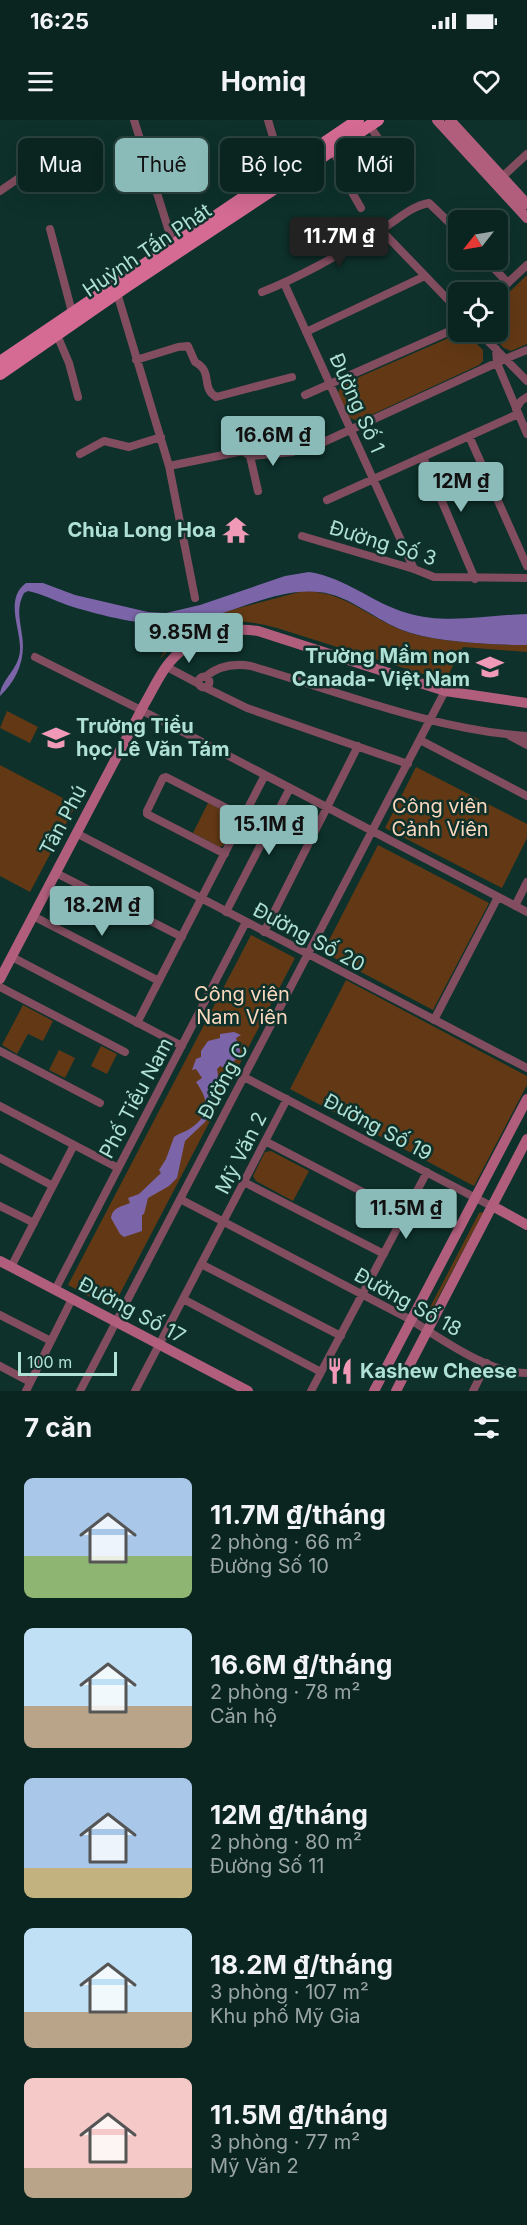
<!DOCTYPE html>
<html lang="vi">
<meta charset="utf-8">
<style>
body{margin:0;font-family:Inter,sans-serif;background:#18312d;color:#f1f3f6;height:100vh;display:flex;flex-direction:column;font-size:22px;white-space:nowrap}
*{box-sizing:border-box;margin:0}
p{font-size:20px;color:#99a5a5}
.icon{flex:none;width:33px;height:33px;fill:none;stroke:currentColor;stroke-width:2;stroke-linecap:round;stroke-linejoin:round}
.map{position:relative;height:1271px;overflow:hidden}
.sheet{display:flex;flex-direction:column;background:#0a2520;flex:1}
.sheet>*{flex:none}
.banner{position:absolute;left:18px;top:18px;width:492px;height:54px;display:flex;gap:12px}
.needle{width:39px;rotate:239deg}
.fabs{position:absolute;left:448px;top:90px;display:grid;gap:12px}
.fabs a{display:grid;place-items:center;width:60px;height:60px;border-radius:9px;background:#0a2520;box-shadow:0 6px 24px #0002,0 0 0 2px #2a423e;font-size:30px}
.scale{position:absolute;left:18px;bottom:15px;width:99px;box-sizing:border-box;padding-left:6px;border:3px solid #b0e1d5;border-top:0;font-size:16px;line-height:21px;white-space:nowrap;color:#b0e1d5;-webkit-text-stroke:4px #0e312b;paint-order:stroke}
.price{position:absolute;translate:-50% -51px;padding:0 14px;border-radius:6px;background:#8bbbb9;color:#111;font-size:20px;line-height:39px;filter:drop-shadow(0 2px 3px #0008)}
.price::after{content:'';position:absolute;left:50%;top:36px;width:18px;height:14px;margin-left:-9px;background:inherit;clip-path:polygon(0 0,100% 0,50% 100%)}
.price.current{background:#222;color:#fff}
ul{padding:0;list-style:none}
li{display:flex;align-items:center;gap:18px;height:150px;padding:0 24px}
li span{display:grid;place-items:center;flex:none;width:168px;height:120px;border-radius:9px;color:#555}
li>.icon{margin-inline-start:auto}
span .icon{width:72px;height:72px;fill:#fffc;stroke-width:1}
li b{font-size:26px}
h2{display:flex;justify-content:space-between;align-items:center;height:72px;padding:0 24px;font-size:26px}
.tag{padding:0 21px;border-radius:9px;background:#0a2520;box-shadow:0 6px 24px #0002,0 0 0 2px #2a423e;font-size:21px;line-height:54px}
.tag.current{background:#8bbbb9;color:#111}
.status{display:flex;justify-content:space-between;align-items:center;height:42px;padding:0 30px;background:#0a2520;direction:ltr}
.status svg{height:16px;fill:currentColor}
header{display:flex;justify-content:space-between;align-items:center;height:78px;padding:0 24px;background:#0a2520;font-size:27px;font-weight:700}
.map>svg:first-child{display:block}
</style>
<div class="status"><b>16:25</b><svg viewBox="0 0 49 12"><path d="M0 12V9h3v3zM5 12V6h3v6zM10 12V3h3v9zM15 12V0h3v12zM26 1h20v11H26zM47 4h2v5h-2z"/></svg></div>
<header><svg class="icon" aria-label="menu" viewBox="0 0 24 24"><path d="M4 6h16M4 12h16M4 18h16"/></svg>Homiq<svg class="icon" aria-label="heart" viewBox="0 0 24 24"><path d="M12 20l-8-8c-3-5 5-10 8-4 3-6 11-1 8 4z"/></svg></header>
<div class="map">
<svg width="527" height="1271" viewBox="0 0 527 1271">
<rect width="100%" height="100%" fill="#0e312b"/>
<path fill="#633915" d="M527 155V224L511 231 504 228 488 212H498V183Z
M460 213 468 215 483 230V241L479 245 358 301 350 298 338 273 341 265Z
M303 471C345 471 367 497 404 511 433 522 495 525 527 525V532L463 527 445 561 277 508C230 494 193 503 160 539L179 504Z
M7 591 38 607 30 623 0 608Z
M0 645 76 685 30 772 0 756Z
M416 647 527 704V718L502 768 385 708Z
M208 683 235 697 237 701 224 725 220 727 193 713Z
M378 725 489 783 433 890 323 832Z
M251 815 295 838 112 1189 68 1165Z
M346 860 527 956V965L474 1066 290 969Z
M23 885 53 901 43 921 28 914 17 934 2 925Z
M101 926 117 934 107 954 91 946Z
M59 930 75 938 65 958 49 950Z
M271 1031 309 1051 293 1081 256 1061 253 1056 265 1032Z
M482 1092 483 1093 428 1197 426 1195 479 1093Z"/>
<path fill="#7b65a8" d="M309 452C347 458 372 483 407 493 446 505 487 495 527 494V525C494 525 435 522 405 511 376 501 350 475 319 472 273 467 224 499 178 504 146 507 98 495 67 485 54 480 42 474 28 471L24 473C16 488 20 500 22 515 26 539 17 560 0 576 0 560 19 550 20 530 21 509 4 479 26 463H43L75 475 148 492 166 493 200 485 285 456Z
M234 912 241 915 236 918 240 930 239 937 225 948 220 946 217 949 218 955 211 991 205 1002 185 1021 177 1058 169 1066 148 1078 144 1094 142 1095V1111L124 1117 120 1114 111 1098C113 1087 121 1087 130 1083L128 1078 139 1074 161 1053 159 1050 166 1039 174 1017C179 1013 186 1012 191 1008 212 994 208 979 196 962L202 958 196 949 192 950 196 939 201 937V931L208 921 220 918V914Z"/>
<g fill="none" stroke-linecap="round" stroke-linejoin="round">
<path stroke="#814d5f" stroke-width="8" d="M134 0 173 124
M268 0 283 51
M369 5 391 37
M332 30 347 55 345 60 361 88
M502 57 527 34
M0 71 29 51
M50 109 72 192
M381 110 459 191
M486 140 508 163
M284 163 414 449
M262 172C303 156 343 132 381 110 396 101 411 86 429 83L459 112
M498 172 527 145
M117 173 169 346 195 478
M306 212 425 156
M479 212 527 261
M57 215 69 243 78 277
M496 229 497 243 527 314
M136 240 178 227 188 226 195 242C214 252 200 267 216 277L292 257
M305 275 459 207
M516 289 521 281 527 277
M469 316 527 446
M315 326 505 239 527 230
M80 334 104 321 129 327 161 317
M250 336 293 332
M423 337 475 459
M169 346 243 331 250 336 258 371
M327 380 518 294
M302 416 414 449 434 457 527 458
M35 537 141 590 527 792
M167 547 199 564
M198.5 562a5.5 5.5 0 1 1 11 0a5.5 5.5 0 1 1-11 0Z
M205 557C218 546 234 543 251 546 339 572 435 610 527 616
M204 567 247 588 408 644
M510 616 527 625
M420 620 527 676
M76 713 527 948
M225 734 147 694V691L163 658 166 657 244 697
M56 753 182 817
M515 786 527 762
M226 792 290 668
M33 796 159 861
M264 812 358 626
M12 837 182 926
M0 867 125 932
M434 900 498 777
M137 903 265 655
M0 931 100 983
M244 957 495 1088
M0 986 118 1048
M265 1021 405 1094
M0 1038 53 1066
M244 1062 384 1134
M180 1079 411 1200C443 1220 490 1254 527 1253
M0 1086 34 1103
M201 1144 341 1216
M11 1147 74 1025
M55 1170 246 802
M183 1179 321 1252
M0 1195 51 1221
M0 1246 30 1262
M26 1271 72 1179
M80 1271 445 571
M135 1271 287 979
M311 1271 427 1052
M473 1271 487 1243"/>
<path stroke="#b05e7c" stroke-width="10" d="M437 0 527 98
M450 0 527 84
M0 859 145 583C152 571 158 558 166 547 187 518 224 506 258 511L445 571 527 583
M498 1089 527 1105
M0 1141 248 1271
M374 1271 527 979
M396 1271 527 1019"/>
<path stroke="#d56b92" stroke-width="12" d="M0 242 358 0
M0 254 127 166 378 0"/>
</g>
<defs>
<symbol id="temple-bare" viewBox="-9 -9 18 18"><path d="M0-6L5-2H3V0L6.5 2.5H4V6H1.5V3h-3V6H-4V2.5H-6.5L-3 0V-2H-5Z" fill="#f09ab7" stroke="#0e312b" stroke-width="2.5" paint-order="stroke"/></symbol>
<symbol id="school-bare" viewBox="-9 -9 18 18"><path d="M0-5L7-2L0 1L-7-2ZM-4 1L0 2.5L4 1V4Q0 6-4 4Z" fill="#f09ab7" stroke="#0e312b" stroke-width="2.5" paint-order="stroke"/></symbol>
<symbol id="restaurant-bare" viewBox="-9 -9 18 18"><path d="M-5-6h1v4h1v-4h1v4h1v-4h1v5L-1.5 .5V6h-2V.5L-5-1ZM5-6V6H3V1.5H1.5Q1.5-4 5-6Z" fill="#f09ab7" stroke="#0e312b" stroke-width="2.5" paint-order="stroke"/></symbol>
</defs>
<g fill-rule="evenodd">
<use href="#temple-bare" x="217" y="391" width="38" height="38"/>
<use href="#school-bare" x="471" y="528" width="38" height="38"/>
<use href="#school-bare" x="37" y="599" width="38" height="38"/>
<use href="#restaurant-bare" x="321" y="1232" width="38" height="38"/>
</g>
<g text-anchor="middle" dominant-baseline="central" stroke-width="5" stroke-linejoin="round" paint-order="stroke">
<g font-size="20" fill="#b0e1d5" stroke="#0e312b">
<text transform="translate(147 130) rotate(-34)">Huỳnh Tấn Phát</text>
<text transform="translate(357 283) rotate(66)">Đường Số 1</text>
<text transform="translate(383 423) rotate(17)">Đường Số 3</text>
<text transform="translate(63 700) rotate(-62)">Tân Phú</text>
<text transform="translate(309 817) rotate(28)">Đường Số 20</text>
<text transform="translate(223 961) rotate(-62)">Đường C</text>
<text transform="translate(136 978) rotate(-62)">Phố Tiểu Nam</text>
<text transform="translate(378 1007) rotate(28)">Đường Số 19</text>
<text transform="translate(241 1033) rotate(-63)">Mỹ Văn 2</text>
<text transform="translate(408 1182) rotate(29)">Đường Số 18</text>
<text transform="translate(132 1190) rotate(28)">Đường Số 17</text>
</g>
<g font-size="20" font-weight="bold" fill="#b0e1d5" stroke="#0e312b" text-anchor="end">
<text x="216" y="410">Chùa Long Hoa</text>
<text x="470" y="536">Trường Mầm non<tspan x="470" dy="23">Canada- Việt Nam</tspan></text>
<text x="76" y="606" text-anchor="start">Trường Tiểu<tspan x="76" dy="23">học Lê Văn Tám</tspan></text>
<text x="360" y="1251" text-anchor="start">Kashew Cheese</text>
</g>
<g font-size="20" fill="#fcd8be" stroke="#0e312b">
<text x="440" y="686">Công viên<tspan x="440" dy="23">Cảnh Viên</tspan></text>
<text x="242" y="874">Công viên<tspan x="242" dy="23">Nam Viên</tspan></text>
</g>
</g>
</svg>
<div class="fabs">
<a><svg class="needle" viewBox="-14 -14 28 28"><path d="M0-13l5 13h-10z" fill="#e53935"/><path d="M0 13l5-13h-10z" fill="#99a5a5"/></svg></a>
<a><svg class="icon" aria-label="locate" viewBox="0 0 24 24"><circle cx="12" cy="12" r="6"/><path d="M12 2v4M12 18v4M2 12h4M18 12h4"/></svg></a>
</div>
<div class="scale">100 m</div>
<b class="price current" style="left:339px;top:148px">11.7M ₫</b>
<b class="price" style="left:273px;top:347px">16.6M ₫</b>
<b class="price" style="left:461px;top:393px">12M ₫</b>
<b class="price" style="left:189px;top:544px">9.85M ₫</b>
<b class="price" style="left:269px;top:736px">15.1M ₫</b>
<b class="price" style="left:102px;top:817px">18.2M ₫</b>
<b class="price" style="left:406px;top:1120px">11.5M ₫</b>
<div class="banner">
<a class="tag">Mua</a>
<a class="tag current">Thuê</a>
<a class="tag">Bộ lọc</a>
<a class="tag">Mới</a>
</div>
</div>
<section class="sheet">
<h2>7 căn<svg class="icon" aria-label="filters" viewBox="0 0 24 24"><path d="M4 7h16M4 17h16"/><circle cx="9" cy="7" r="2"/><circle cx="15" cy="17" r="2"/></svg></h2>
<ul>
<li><span style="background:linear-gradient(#a9c7e8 65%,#8fb573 0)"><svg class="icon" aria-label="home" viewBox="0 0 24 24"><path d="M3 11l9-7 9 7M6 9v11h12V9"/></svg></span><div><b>11.7M ₫/tháng</b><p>2 phòng · 66 m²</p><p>Đường Số 10</p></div></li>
<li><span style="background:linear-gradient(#bfe0f5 65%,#b9a48a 0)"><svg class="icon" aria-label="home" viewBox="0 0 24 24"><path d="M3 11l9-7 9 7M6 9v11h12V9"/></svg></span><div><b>16.6M ₫/tháng</b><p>2 phòng · 78 m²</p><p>Căn hộ</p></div></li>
<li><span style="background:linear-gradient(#a9c7e8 75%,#c2b280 0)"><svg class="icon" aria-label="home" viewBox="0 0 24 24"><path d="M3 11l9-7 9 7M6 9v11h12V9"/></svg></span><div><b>12M ₫/tháng</b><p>2 phòng · 80 m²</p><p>Đường Số 11</p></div></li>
<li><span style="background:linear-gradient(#bfe0f5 70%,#b9a48a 0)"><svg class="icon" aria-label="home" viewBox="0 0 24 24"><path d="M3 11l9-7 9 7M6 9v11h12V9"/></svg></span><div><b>18.2M ₫/tháng</b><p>3 phòng · 107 m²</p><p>Khu phố Mỹ Gia</p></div></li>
<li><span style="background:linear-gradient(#f6c9c9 75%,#b9a48a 0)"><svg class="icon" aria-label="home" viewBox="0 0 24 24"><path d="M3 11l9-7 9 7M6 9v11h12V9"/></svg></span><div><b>11.5M ₫/tháng</b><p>3 phòng · 77 m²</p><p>Mỹ Văn 2</p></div></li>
</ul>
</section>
